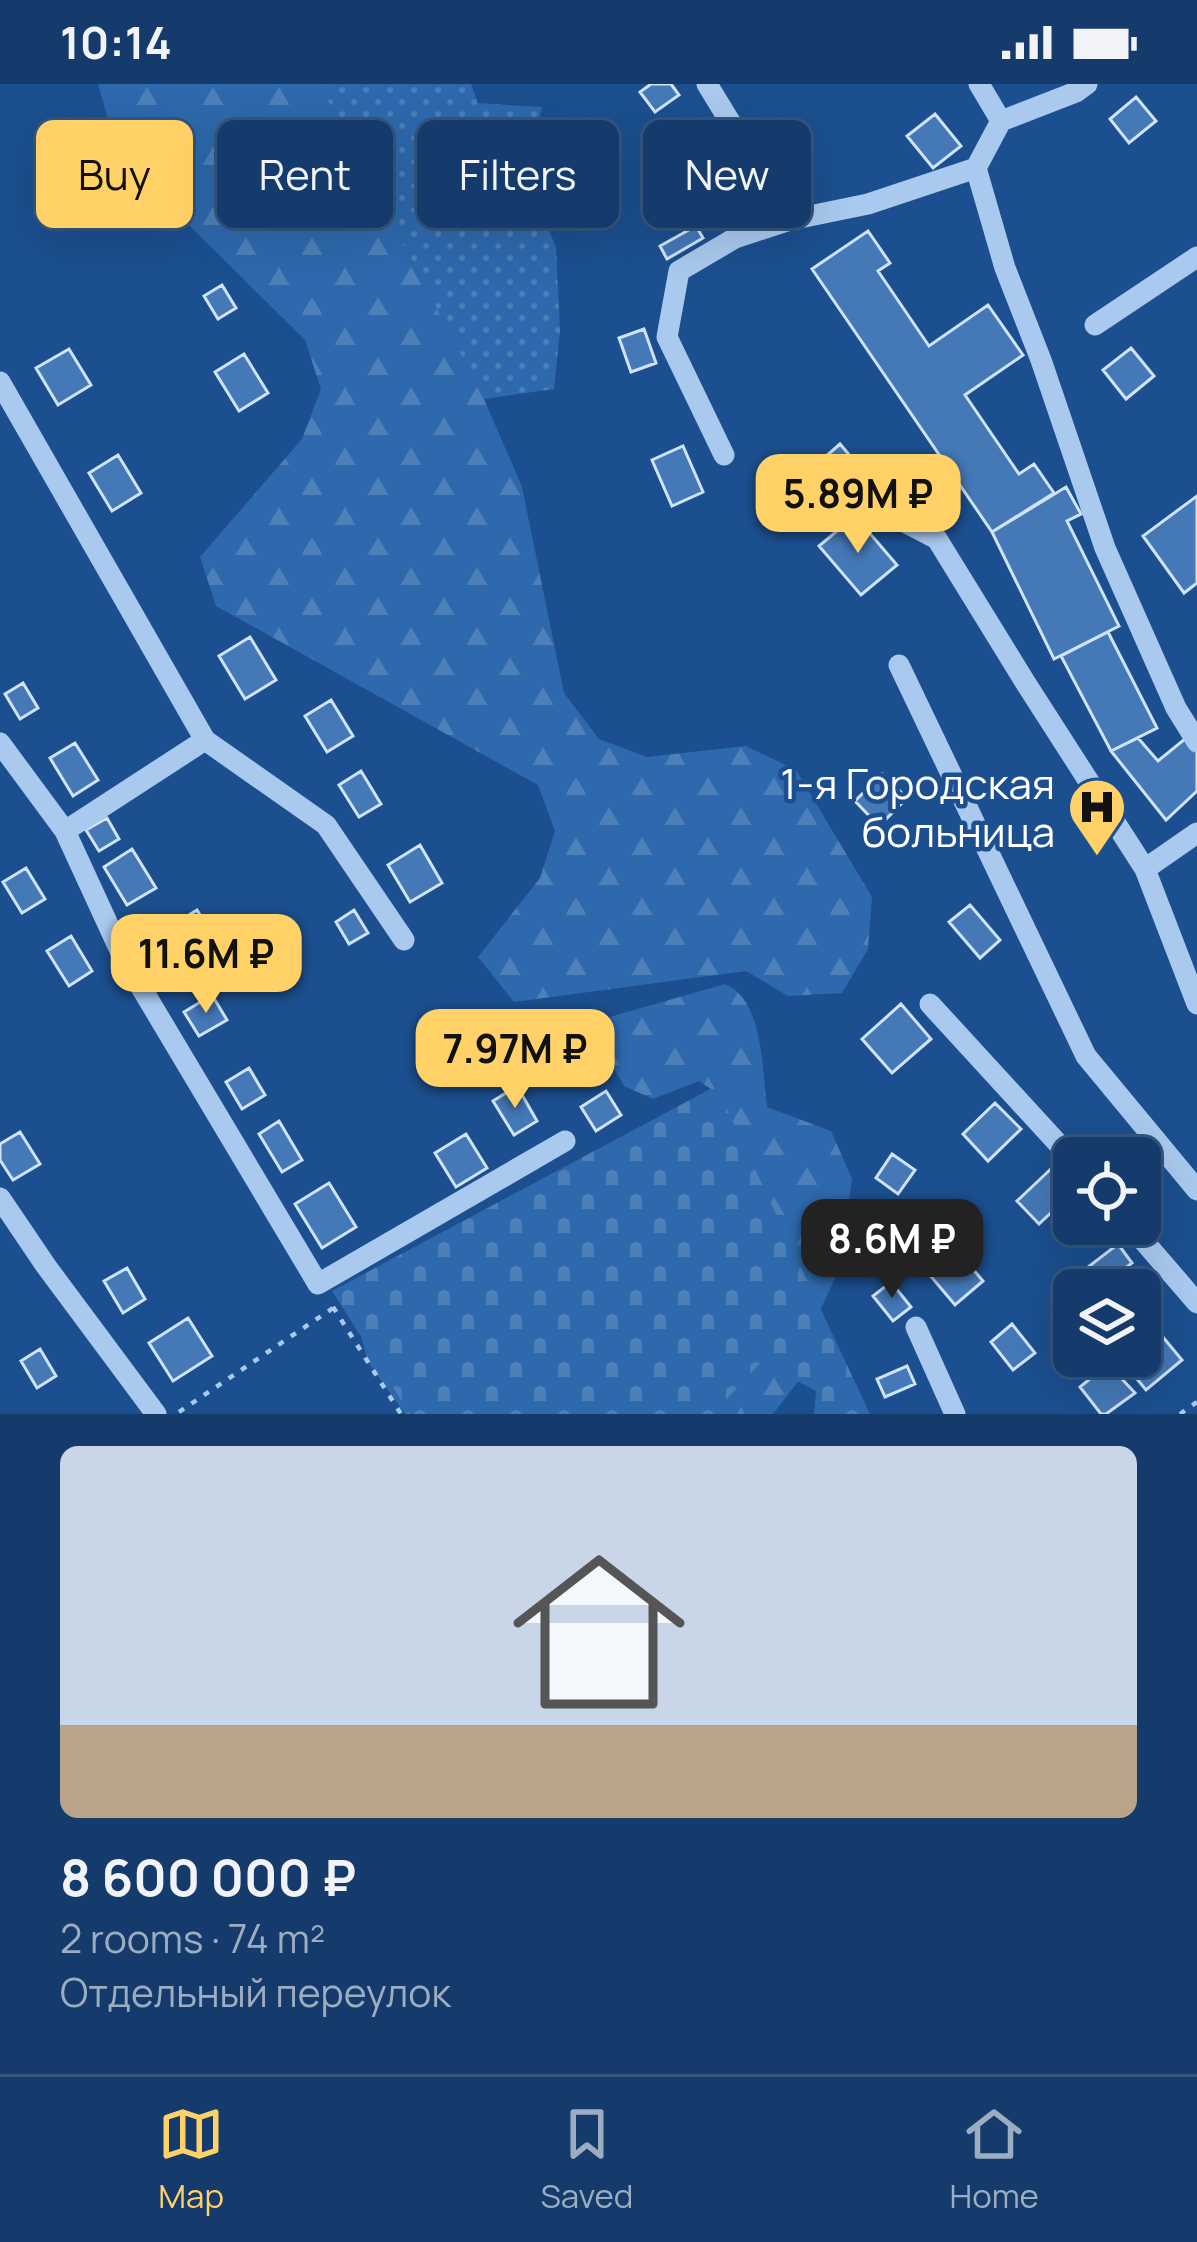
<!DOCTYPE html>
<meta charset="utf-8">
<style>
body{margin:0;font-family:Manrope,sans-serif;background:#1d4271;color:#f1f3f6;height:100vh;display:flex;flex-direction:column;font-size:45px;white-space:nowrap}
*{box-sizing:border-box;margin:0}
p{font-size:39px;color:#9dadc1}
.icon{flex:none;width:66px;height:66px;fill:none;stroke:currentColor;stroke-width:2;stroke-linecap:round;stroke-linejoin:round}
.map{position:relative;height:1330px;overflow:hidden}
.details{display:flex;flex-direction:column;background:#143b6b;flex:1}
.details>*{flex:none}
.hud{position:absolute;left:36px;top:36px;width:1125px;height:108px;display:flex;gap:24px}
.tools{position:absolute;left:1053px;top:1053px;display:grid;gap:24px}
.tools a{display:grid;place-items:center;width:108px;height:108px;border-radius:18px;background:#143b6b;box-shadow:0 12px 48px #0002,0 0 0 3px #33557e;font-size:60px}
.price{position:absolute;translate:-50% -102px;padding:0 27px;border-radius:24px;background:#ffd166;color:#111;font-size:39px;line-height:78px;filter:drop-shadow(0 3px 6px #0008)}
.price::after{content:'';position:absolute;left:50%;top:72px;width:36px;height:27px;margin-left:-18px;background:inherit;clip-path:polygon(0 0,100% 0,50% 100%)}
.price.current{background:#222;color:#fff}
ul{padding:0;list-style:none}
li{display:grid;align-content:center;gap:24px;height:636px;padding:0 60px}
li span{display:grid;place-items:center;height:372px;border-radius:18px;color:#555}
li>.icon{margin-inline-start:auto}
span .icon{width:216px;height:216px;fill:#fffc;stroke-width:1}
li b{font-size:51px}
.chip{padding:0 42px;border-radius:18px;background:#143b6b;box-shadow:0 12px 48px #0002,0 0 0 3px #33557e;font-size:42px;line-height:108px}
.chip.current{background:#ffd166;color:#111}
.status{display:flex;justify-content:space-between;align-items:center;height:84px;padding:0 60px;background:#143b6b;direction:ltr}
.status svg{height:33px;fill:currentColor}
.tab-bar{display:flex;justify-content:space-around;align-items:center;height:168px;border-top:3px solid #33557e;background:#143b6b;font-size:33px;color:#9dadc1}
.tab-bar a{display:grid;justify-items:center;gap:6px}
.tab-bar .current{color:#ffd166}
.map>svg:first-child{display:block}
</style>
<div class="status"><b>10:14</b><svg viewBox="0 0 49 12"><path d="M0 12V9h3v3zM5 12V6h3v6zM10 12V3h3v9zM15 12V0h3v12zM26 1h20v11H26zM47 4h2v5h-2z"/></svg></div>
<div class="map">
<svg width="1197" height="1330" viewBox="0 0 1197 1330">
<defs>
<pattern id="grass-dots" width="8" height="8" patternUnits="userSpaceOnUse" patternTransform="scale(3)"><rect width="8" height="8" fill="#2e69ad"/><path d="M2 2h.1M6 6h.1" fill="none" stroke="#4d80b9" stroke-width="1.8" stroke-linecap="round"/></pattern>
<pattern id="forest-firs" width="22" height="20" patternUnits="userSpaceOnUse" patternTransform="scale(3)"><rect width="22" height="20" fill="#2e69ad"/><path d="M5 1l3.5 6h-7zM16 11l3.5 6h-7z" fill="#4d80b9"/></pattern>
<pattern id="cemetery-stones" width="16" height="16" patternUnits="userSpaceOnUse" patternTransform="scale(3)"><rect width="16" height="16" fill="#2e69ad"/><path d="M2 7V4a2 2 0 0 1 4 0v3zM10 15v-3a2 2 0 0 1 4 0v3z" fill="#4d80b9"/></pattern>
</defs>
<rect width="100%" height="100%" fill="#1b4f8f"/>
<path fill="url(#grass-dots)" d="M319 0H471L478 19 542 23 525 91 556 163 560 248 554 305 484 315Z"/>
<path fill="url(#forest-firs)" d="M98 0H319L484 315 522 403 564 609 599 655 647 673 746 662 796 686 872 813 868 865 842 909 788 912 746 887 514 918 478 873 540 794 555 747 538 701 216 522 200 473 302 355 321 305 305 256 118 71Z
M725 900C764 916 762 987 767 1023L831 1047 852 1095 839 1186 813 1241 803 1291 773 1330H405L368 1278 356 1233 711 1005 699 997 653 1015 624 1002 592 946 599 936Z"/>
<path fill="url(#cemetery-stones)" d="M716 1002 870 1330H814L816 1307 761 1278 713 1330H410L332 1207Z"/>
<path fill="#4478b7" stroke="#cfe3fa" stroke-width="3" d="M651 0H671L679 11 655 28 640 8Z
M1136 13 1156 37 1129 59 1110 35Z
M935 30 961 62 933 84 907 52Z
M708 66 721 83 699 99 686 81Z
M696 142 703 154 667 175 660 162Z
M868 147 890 179 878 187 929 262 988 221 1023 271 965 311 1019 390 1034 380 1054 409 992 448 812 185Z
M222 201 236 224 218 235 204 212Z
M644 245 656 279 631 288 619 254Z
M1131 264 1154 292 1126 315 1103 286Z
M69 265 91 301 58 321 36 284Z
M244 270 268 309 239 327 215 288Z
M840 360 869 394 811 443 783 410Z
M683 362 703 408 672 422 652 376Z
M118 371 141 409 112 427 89 389Z
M1066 403 1081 430 1067 437 1119 542 1054 575 992 448Z
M1197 412V499L1184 509 1143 452Z
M855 432 897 481 861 511 819 462Z
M1108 548 1157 644 1111 667 1061 572Z
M250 553 276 596 245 615 219 572Z
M23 599 38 624 20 635 5 610Z
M331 616 353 652 327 668 305 632Z
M1138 654 1158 677 1186 654 1197 667V707L1166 736 1111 667Z
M75 659 98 696 73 712 50 674Z
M361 687 381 720 359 733 339 701Z
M882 690 907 714 879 742 855 717Z
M107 734 119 755 99 767 86 746Z
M420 761 442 799 410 818 388 781Z
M132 765 156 804 127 821 104 783Z
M26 784 45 815 22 829 3 798Z
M970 821 1000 856 980 874 949 838Z
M197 826 216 857 167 887 148 856Z
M354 826 368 849 349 860 336 838Z
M71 852 92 887 69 902 47 867Z
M212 911 227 936 199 952 184 928Z
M901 920 931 955 892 989 862 955Z
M249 984 265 1011 242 1025 226 998Z
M517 1002 537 1037 514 1051 493 1017Z
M606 1007 621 1031 596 1047 581 1023Z
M995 1019 1021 1045 988 1077 963 1050Z
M279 1037 302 1076 282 1088 259 1050Z
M20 1048 40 1080 13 1096 0 1076V1060Z
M466 1050 487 1084 456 1103 435 1069Z
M1120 1053 1139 1074H1098Z
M892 1070 915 1086 898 1110 876 1094Z
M1055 1081 1074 1101V1107L1039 1140 1017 1117Z
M329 1099 356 1143 322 1164 295 1120Z
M1118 1160 1132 1179 1096 1206H1074V1211L1066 1200Z
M956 1165 983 1197 955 1221 928 1189Z
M127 1184 145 1215 123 1229 104 1197Z
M891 1198 911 1223 893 1237 873 1212Z
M188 1234 212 1272 173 1297 149 1259Z
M1148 1235 1182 1276 1146 1306 1118 1272H1140V1242Z
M1012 1240 1035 1269 1013 1286 991 1258Z
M40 1265 56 1292 37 1304 21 1277Z
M1108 1280 1135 1309 1106 1330H1101L1080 1303Z
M907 1282 915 1300 885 1313 877 1295Z"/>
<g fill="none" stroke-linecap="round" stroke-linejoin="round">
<path stroke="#a9c9ee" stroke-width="4.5" stroke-dasharray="6 9" stroke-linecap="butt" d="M333 1223 401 1330
M179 1328 333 1224
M1180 1330 1197 1318"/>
<path stroke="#a9c9ee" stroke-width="21" d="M707 0 790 136 735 154 679 187 667 253 724 371
M979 0 1001 37
M976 84 1005 184 1041 276 1105 464 1176 624 1197 658
M790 136 868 120 976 84 1001 37 1076 8 1087 0
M1095 241 1197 173
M0 298 205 656 326 741 404 856
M893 432 937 455 1025 598 1145 785 1197 920
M899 581 1086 972 1197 1106
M0 659 65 747 123 873 318 1200 565 1057
M65 747 205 656
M1145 785 1197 749
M930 920 1074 1077
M0 1114 46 1182 156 1330
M1129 1140 1197 1219
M916 1243 955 1330"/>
</g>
<defs>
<symbol id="hospital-pin" viewBox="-11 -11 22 30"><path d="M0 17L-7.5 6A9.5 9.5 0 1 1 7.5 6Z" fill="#ffd166" stroke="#1b4f8f"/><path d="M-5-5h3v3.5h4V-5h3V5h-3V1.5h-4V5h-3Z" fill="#111"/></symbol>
</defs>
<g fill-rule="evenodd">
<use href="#hospital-pin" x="1064" y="690" width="66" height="90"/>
</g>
<g text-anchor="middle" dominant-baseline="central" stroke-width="9" stroke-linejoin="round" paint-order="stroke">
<g font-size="42" fill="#fff" stroke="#1b4f8f" text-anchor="end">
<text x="1055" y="699">1-я Городская<tspan x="1055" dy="48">больница</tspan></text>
</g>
</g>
</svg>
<div class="tools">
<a><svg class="icon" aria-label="locate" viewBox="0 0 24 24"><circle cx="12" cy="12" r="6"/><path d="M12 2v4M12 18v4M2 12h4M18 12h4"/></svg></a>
<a><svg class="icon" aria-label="layers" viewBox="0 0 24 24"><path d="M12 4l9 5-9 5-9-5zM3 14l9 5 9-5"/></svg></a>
</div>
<b class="price" style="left:858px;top:472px">5.89M ₽</b>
<b class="price" style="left:206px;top:932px">11.6M ₽</b>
<b class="price" style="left:515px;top:1027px">7.97M ₽</b>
<b class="price current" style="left:892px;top:1217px">8.6M ₽</b>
<div class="hud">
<a class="chip current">Buy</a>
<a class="chip">Rent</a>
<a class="chip">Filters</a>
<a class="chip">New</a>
</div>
</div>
<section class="details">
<ul>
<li><span style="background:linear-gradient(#c9d6e8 75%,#b9a48a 0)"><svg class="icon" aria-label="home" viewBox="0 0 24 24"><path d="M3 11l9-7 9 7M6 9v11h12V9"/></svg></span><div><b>8 600 000 ₽</b><p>2 rooms · 74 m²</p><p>Отдельный переулок</p></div></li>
</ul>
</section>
<nav class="tab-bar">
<a class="current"><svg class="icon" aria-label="map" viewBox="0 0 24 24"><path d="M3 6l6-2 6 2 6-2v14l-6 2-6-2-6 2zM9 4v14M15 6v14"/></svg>Map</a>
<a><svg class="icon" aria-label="saved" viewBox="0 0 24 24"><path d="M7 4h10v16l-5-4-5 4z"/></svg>Saved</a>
<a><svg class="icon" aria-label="home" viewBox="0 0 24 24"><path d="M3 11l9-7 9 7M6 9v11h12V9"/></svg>Home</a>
</nav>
